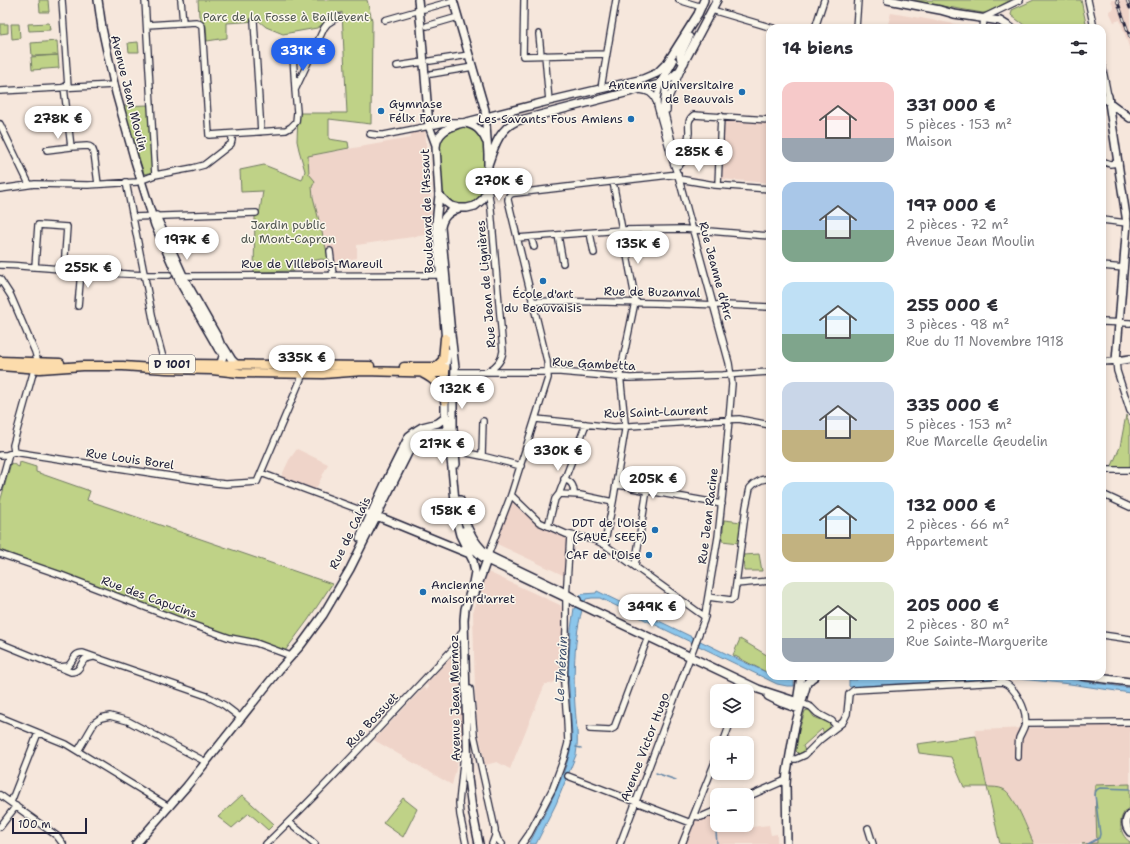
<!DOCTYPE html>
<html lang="fr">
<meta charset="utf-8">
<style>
body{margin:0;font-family:"Shantell Sans",sans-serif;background:#f2f2f3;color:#2b2b33;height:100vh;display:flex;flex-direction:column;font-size:15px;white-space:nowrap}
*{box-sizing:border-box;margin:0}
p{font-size:13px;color:#7c7c81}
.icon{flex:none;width:22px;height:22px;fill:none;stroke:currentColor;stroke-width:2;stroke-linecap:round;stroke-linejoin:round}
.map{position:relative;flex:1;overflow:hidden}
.panel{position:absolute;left:766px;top:24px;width:340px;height:656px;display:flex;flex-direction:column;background:#fff;border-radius:12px;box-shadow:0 2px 6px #0003}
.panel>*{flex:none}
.tools{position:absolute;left:710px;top:684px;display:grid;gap:8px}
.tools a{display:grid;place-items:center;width:44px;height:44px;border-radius:8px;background:#fff;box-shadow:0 2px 6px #0003;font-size:20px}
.scale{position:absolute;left:12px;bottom:10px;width:75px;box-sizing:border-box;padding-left:4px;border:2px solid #22223b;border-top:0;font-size:11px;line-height:14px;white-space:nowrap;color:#22223b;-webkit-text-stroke:3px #fbf7ec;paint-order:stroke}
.price{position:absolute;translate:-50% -34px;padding:0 9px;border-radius:14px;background:#fff;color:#222;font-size:13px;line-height:26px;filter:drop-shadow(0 1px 2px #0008)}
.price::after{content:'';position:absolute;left:50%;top:24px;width:12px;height:9px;margin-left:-6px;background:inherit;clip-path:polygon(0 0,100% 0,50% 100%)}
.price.current{background:#2563eb;color:#fff}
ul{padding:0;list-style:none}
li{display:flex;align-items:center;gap:12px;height:100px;padding:0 16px}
li span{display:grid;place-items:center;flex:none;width:112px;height:80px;border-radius:12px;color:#555}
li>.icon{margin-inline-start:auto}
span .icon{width:48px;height:48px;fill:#fffc;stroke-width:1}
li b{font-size:17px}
h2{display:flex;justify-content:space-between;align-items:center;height:48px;padding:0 16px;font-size:17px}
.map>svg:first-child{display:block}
</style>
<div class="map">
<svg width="1130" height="844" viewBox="0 0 1130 844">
<rect width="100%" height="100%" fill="#f6e7dc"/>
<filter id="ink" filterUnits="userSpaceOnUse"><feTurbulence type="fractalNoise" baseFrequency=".025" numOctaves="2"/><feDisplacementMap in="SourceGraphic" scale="8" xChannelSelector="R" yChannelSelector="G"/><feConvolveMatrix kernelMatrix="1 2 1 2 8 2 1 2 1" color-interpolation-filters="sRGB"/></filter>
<g filter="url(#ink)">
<path fill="#efd4c9" d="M1111 0H1130V50L1120 20 1114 22 1109 11 1114 9Z
M891 13 961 25V28H887Z
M724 119 770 122V183L722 179 721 177 722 121Z
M425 128 433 234 357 245V258L335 262 333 249 327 250 320 240 312 187 314 181 309 174 308 156 411 138 410 132Z
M297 449 328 464 315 491 281 477 289 460Z
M512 502 537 524 567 539 565 576 495 543Z
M488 572 560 605 563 609 562 651 560 667 556 680 553 683 550 684H545L510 769 497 762 485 765 477 723 475 692 473 612Z
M451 657 460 660 463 741 452 785 374 740 424 687 427 690 429 687 426 684Z
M1130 724V784L1095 786 1097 843 1082 844H1000L975 730Z
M714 813 717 831 769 825 771 835 777 834V842H782V844H685L695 821Z"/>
<path fill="#bfd287" stroke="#707a61" d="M39 0H48L49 12H40Z
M198 0H367L372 20 371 124 329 119V139L348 142 349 148 308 156 309 174 315 181 312 187 313 197 329 260 321 259 294 265V271L254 272 255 217 260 210 263 191 241 192 240 170 264 165 302 180 305 171 299 150 297 141 298 113H347L342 12 317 28 283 34 266 27 259 21 227 23V38L207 41 206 26 199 16Z
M907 0H1011L988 12 983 13Z
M1034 0H1081L1087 28H1028L1012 16 1011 15 1012 10Z
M49 23 50 30 29 31 28 24Z
M0 24H8V33L0 34Z
M11 24H19L20 38 12 39Z
M57 41 58 55 32 56 31 43Z
M138 42 139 52H129L128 43Z
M58 55 59 68 32 70 31 57Z
M148 105 153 172 144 174 123 106Z
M465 126C473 129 478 131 482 139 486 148 487 185 482 194 476 205 459 209 449 201 445 198 443 193 442 188 441 177 436 145 443 137 448 130 457 128 465 126Z
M1126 415 1130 426V468H1111L1120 447Z
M20 462 36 467V472L90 491 87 500 332 584 308 620 285 651 253 639 227 635 0 550V502L11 463 19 467Z
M724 520 742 522 739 543 722 541Z
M759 554 762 571H744L743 555Z
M740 639 770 657V674L733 655Z
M808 710 810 711 814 717 829 723C832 729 829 730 824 734L822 729 803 746 805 751 799 754 796 751 799 730 805 711Z
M976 736 987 787C992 787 999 787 1003 789 1015 794 1028 832 1034 844H1000L987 787H964L951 757 919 753 917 744Z
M1130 784V807C1117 815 1118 834 1130 842V844H1082L1097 843 1095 785Z
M242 795 274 824 268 830 249 813 232 828 218 817Z
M403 798 417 809 403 837 383 823Z"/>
<path fill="#8cc6eb" stroke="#6284a5" d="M597 591 725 653 770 674V676C778 676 786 681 794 680V686H787L777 684 600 598H592L586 599C574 627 573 675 575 706 576 723 579 737 576 755L556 804 536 844H529C535 833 540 822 546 811 558 787 571 761 572 735L568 671 571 629 574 608 577 607 580 595 583 594 596 593Z
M958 676H1046L1130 688V693L1070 684 1010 678 850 687 849 686V680H857V678Z"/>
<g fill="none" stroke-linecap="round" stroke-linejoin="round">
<path stroke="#6284a5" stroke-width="1.5" d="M576 747 581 748
M656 773 676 780
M714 815 716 832 717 844
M1088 844 1099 838 1100 834 1095 795C1095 791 1097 789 1100 788L1130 789"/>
<defs>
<path id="street" d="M62 0 68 87
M145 0 155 175
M181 0 183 23
M524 0 523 56 606 54
M679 0 702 7
M1088 0 1094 28
M424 9 453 1
M712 10 773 28
M385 20 420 10
M254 21 261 132
M147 25 196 22 200 24 202 26 209 135 286 130 291 127 296 122 297 112 295 90 324 28 327 24 338 17
M427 26 458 17
M815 28 824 0
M856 28 858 0
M983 28 984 18 985 17 1020 0
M539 34 541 55
M545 55 549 101
M293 56 295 88
M430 61 469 55
M1102 65 1108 96
M397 66 424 62
M431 74 473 67
M665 82 666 86 663 106 675 154
M64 87 71 147 87 146C91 146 93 149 94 153L98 184
M601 88 616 0
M640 90C648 91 653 93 656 101
M0 91 114 85
M667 110V102L682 68
M0 124 29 184
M370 134 377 135H384L450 122H462
M47 150 71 147
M1102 161 1110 164 1119 163
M675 167C678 166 681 164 683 161 686 155 688 140 689 133 689 125 687 120 694 115L770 120
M679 179 715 185 770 189
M126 182 154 324 166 369
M718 185 721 116
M488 188 491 209 503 351C502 360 496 367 488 371
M0 189 35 184 88 185 137 182 155 175 193 168 204 165 231 144 232 140V134
M133 217 256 213
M1102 220 1127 223
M590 233 594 253
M558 235 563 263
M531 237 534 247
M517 238 622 230 684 229 770 236
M330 251 333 275
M0 265C57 267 113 276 169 275
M1102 266 1124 268
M35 267 38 225 67 227 64 269
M183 276 440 275
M0 279 11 296 35 352 37 359 13 445 14 452
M533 301C612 302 691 303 770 307
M78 306 81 271
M1102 322 1130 323
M1102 362 1116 361 1117 371 1130 411
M455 372H560L630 378 723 375 770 372
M536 419 614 427 739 419 770 425
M483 421 482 456 521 466
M467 453 482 456
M0 455H6L14 452 216 483 226 484 257 482 303 374
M1102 470H1130
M261 473 371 514
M564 479C572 482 574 486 574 494
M616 485 624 486
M0 487 9 454
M632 488 722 504
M559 494 580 495 613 502
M1102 494 1130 507
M511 495 539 522 566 534 595 540 605 545 705 617
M548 526 555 499 559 494 586 424
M603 544 606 537 613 502 625 430V423L620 374 635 302 634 292 613 182
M0 554 61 575 176 619 230 638 256 643 291 656
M488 555 511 495 548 378 547 361 508 200C508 195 511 193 516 193L678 174
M635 566 647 490
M736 584 746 507 750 488 754 484 761 480 770 478
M708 597 731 600 734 598 736 584 770 581
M1102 635 1130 639
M0 643 71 672C80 672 80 664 85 659L93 657
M60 667 68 666C74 661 73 653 83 653L207 696 224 705 241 718
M1002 676V682
M470 689 474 734 495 829V836L492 844
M743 691 746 683
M801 703 811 707 817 713 832 721 837 727
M0 717 66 744 169 807
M1026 723 1130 722
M590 729 610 730 614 728 648 637
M723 743 731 721
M78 751 95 722 101 718 110 716 128 721 206 762
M464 754 459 803 460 815 466 844
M789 759H796L805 755 821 739 843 722 847 714 849 694 854 690 1002 682C1015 686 1028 711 1025 724 1024 729 1021 733 1019 738 1018 744 1018 751 1018 757
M568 776 691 823
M0 795 57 836 63 844
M747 797 786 780
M11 802 38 733
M694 816 701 817 717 810
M289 822 315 844
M0 827 16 806
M868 828 873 844
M496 834 498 840 502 844
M266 844C331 782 391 714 453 649L464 628
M522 844 529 834 553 788 564 758 568 743 567 720 564 683 566 629V598L570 536
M620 844 704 620 718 537 723 490 732 384 729 363 679 179 673 162 657 105V98L660 84
M682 844 717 757"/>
<path id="secondary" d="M98 0 102 28 116 93 135 161 155 225 181 284 219 350
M418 0 421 27 429 126 436 145
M888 0 940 10 954 14 1000 21 1011 28
M684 63 681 60 680 55 689 37
M660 84 673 61
M1108 96 1127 223 1116 361 1130 359
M1102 97 1130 118
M464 123C474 124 482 131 486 141
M488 165C494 147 499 129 517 121L656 85 670 79 680 70 717 0
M439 195 447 203 451 206 459 208H467L475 206 482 200 486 193 488 187V154L485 110 453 0
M156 216 185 280 218 338 223 351V356L221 363 223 369
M446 342 436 223 439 195 436 147C437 133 447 128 459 124L549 101 643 79 657 73 667 63 698 14 704 0
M224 347 232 360 236 364
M447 352 445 379V411L452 468 457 523 460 535 473 561 475 572 473 583 465 609 464 620 468 778 472 809 479 844
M456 464 453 428V401L455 368 451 334 441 227C443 216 449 212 459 208
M460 500C462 520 472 542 488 555
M372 514 470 554
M463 531C469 542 476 554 487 560L758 689 801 703
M360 538 385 484 409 436 417 430 422 427 438 423 446 417
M485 554 558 589 577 600
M475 593 488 557
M1082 676 1130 682
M768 696 782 703 799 709
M797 702 801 676
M1130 814C1125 820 1125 826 1130 832
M136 844 187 786 279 670 301 645 323 615 350 569 414 441C428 425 442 436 453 428
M787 844 786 784 787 772 795 726 807 683 812 678 815 676"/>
<path id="primary" d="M0 361 60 363
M188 364 370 366
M0 366 40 369 83 366H123L166 369 212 370 239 373 323 374 363 371 445 373
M404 367H436L445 368
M436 367 443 360 445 338
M422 373C436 380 441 386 445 401"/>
</defs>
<use href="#street" stroke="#22223b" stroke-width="8"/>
<use href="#secondary" stroke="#22223b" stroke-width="10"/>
<use href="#primary" stroke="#22223b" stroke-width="11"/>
<use href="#street" stroke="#fbf7ec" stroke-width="5.5"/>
<use href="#secondary" stroke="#fbf7ec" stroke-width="7"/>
<use href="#primary" stroke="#fcdcac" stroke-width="8"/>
<defs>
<path id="rail" d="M1117 0 1130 37
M1127 0 1130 8"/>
</defs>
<use href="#rail" stroke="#22223b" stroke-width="3"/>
<use href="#rail" stroke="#fbf7ec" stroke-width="1.5" stroke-dasharray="4.5" stroke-linecap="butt"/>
</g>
</g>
<g fill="#1f6fb2" stroke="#fbf7ec" stroke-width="1.5">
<circle cx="742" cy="92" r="4"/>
<circle cx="381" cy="111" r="4"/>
<circle cx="631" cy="119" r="4"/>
<circle cx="543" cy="281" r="4"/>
<circle cx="655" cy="530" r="4"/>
<circle cx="649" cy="555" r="4"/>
<circle cx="423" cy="592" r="4"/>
</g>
<g text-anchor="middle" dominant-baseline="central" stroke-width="3" stroke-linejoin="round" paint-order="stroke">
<rect fill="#fbf7ec" stroke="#636270" stroke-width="1" x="149" y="355" width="46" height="18" rx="3"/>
<g font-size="11" font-weight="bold" fill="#22223b">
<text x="172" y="364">D 1001</text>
</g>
<g font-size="12" fill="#515752" stroke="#fbf7ec">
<text x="286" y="17">Parc de la Fosse à Baillevent</text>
<text x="288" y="225">Jardin public<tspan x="288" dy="14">du Mont-Capron</tspan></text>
</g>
<g font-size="12" fill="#22223b" stroke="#fbf7ec" text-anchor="end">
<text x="734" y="85">Antenne Universitaire<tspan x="734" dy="14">de Beauvais</tspan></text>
<text x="389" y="104" text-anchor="start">Gymnase<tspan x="389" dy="14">Félix Faure</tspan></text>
<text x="623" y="119">Les Savants Fous Amiens</text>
<text x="543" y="294" text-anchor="middle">École d'art<tspan x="543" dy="14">du Beauvaisis</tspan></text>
<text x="647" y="523">DDT de l'Oise<tspan x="647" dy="14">(SAUE, SEEF)</tspan></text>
<text x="641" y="555">CAF de l'Oise</text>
<text x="431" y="585" text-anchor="start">Ancienne<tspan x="431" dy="14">maison d'arret</tspan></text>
</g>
<g font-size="12" fill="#22223b" stroke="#fbf7ec">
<text transform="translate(129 93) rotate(76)">Avenue Jean Moulin</text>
<text transform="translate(427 211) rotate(-92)">Boulevard de l'Assaut</text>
<text x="312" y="264">Rue de Villebois-Mareuil</text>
<text transform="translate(716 271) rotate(75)">Rue Jeanne d'Arc</text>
<text transform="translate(486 284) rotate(-95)">Rue Jean de Lignières</text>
<text transform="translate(652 292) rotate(1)">Rue de Buzanval</text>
<text transform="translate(594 364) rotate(3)">Rue Gambetta</text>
<text transform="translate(656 412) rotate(-2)">Rue Saint-Laurent</text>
<text transform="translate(130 459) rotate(8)">Rue Louis Borel</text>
<text transform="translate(708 516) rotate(-83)">Rue Jean Racine</text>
<text transform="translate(350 533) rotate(-64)">Rue de Calais</text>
<text transform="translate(149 597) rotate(20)">Rue des Capucins</text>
<text transform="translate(455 698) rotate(-91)">Avenue Jean Mermoz</text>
<text transform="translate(372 720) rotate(-47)">Rue Bossuet</text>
<text transform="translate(645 747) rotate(-69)">Avenue Victor Hugo</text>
</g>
<g font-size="13" font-style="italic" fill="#425370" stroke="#fbf7ec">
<text transform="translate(561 669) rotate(-87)">Le Thérain</text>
</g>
</g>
</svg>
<div class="tools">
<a><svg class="icon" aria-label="layers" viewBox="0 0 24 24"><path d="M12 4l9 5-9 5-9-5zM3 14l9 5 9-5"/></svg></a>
<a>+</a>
<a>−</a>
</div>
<div class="scale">100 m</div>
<b class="price current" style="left:303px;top:72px">331K €</b>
<b class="price" style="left:58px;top:140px">278K €</b>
<b class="price" style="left:699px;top:173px">285K €</b>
<b class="price" style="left:499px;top:202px">270K €</b>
<b class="price" style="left:187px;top:261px">197K €</b>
<b class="price" style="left:638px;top:265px">135K €</b>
<b class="price" style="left:88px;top:289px">255K €</b>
<b class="price" style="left:302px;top:379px">335K €</b>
<b class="price" style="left:462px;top:410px">132K €</b>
<b class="price" style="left:442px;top:465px">217K €</b>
<b class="price" style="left:558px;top:472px">330K €</b>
<b class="price" style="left:653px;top:500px">205K €</b>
<b class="price" style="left:453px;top:532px">158K €</b>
<b class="price" style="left:652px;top:628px">349K €</b>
<section class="panel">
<h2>14 biens<svg class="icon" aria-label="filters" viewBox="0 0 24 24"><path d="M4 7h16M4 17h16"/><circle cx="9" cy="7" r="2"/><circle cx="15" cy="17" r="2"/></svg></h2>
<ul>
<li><span style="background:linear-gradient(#f6c9c9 70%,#9aa5b1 0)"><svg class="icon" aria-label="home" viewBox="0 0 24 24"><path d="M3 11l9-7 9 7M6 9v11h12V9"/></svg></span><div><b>331 000 €</b><p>5 pièces · 153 m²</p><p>Maison</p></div></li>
<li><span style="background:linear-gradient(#a9c7e8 60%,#7fa58c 0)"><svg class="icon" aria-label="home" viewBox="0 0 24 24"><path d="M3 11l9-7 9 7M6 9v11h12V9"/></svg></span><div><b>197 000 €</b><p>2 pièces · 72 m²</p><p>Avenue Jean Moulin</p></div></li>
<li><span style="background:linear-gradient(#bfe0f5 65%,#7fa58c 0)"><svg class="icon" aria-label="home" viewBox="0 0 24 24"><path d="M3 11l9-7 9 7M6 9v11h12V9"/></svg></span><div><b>255 000 €</b><p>3 pièces · 98 m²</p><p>Rue du 11 Novembre 1918</p></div></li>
<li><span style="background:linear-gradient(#c9d6e8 60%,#c2b280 0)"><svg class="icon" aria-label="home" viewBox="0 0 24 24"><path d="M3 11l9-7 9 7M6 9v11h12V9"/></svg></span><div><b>335 000 €</b><p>5 pièces · 153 m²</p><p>Rue Marcelle Geudelin</p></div></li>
<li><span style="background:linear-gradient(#bfe0f5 65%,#c2b280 0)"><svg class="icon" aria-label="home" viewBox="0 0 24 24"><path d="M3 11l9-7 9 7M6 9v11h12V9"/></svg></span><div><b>132 000 €</b><p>2 pièces · 66 m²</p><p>Appartement</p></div></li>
<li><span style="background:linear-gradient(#dfe7d0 70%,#9aa5b1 0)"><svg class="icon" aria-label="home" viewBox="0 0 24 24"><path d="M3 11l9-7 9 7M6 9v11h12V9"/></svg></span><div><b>205 000 €</b><p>2 pièces · 80 m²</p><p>Rue Sainte-Marguerite</p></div></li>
</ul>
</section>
</div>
